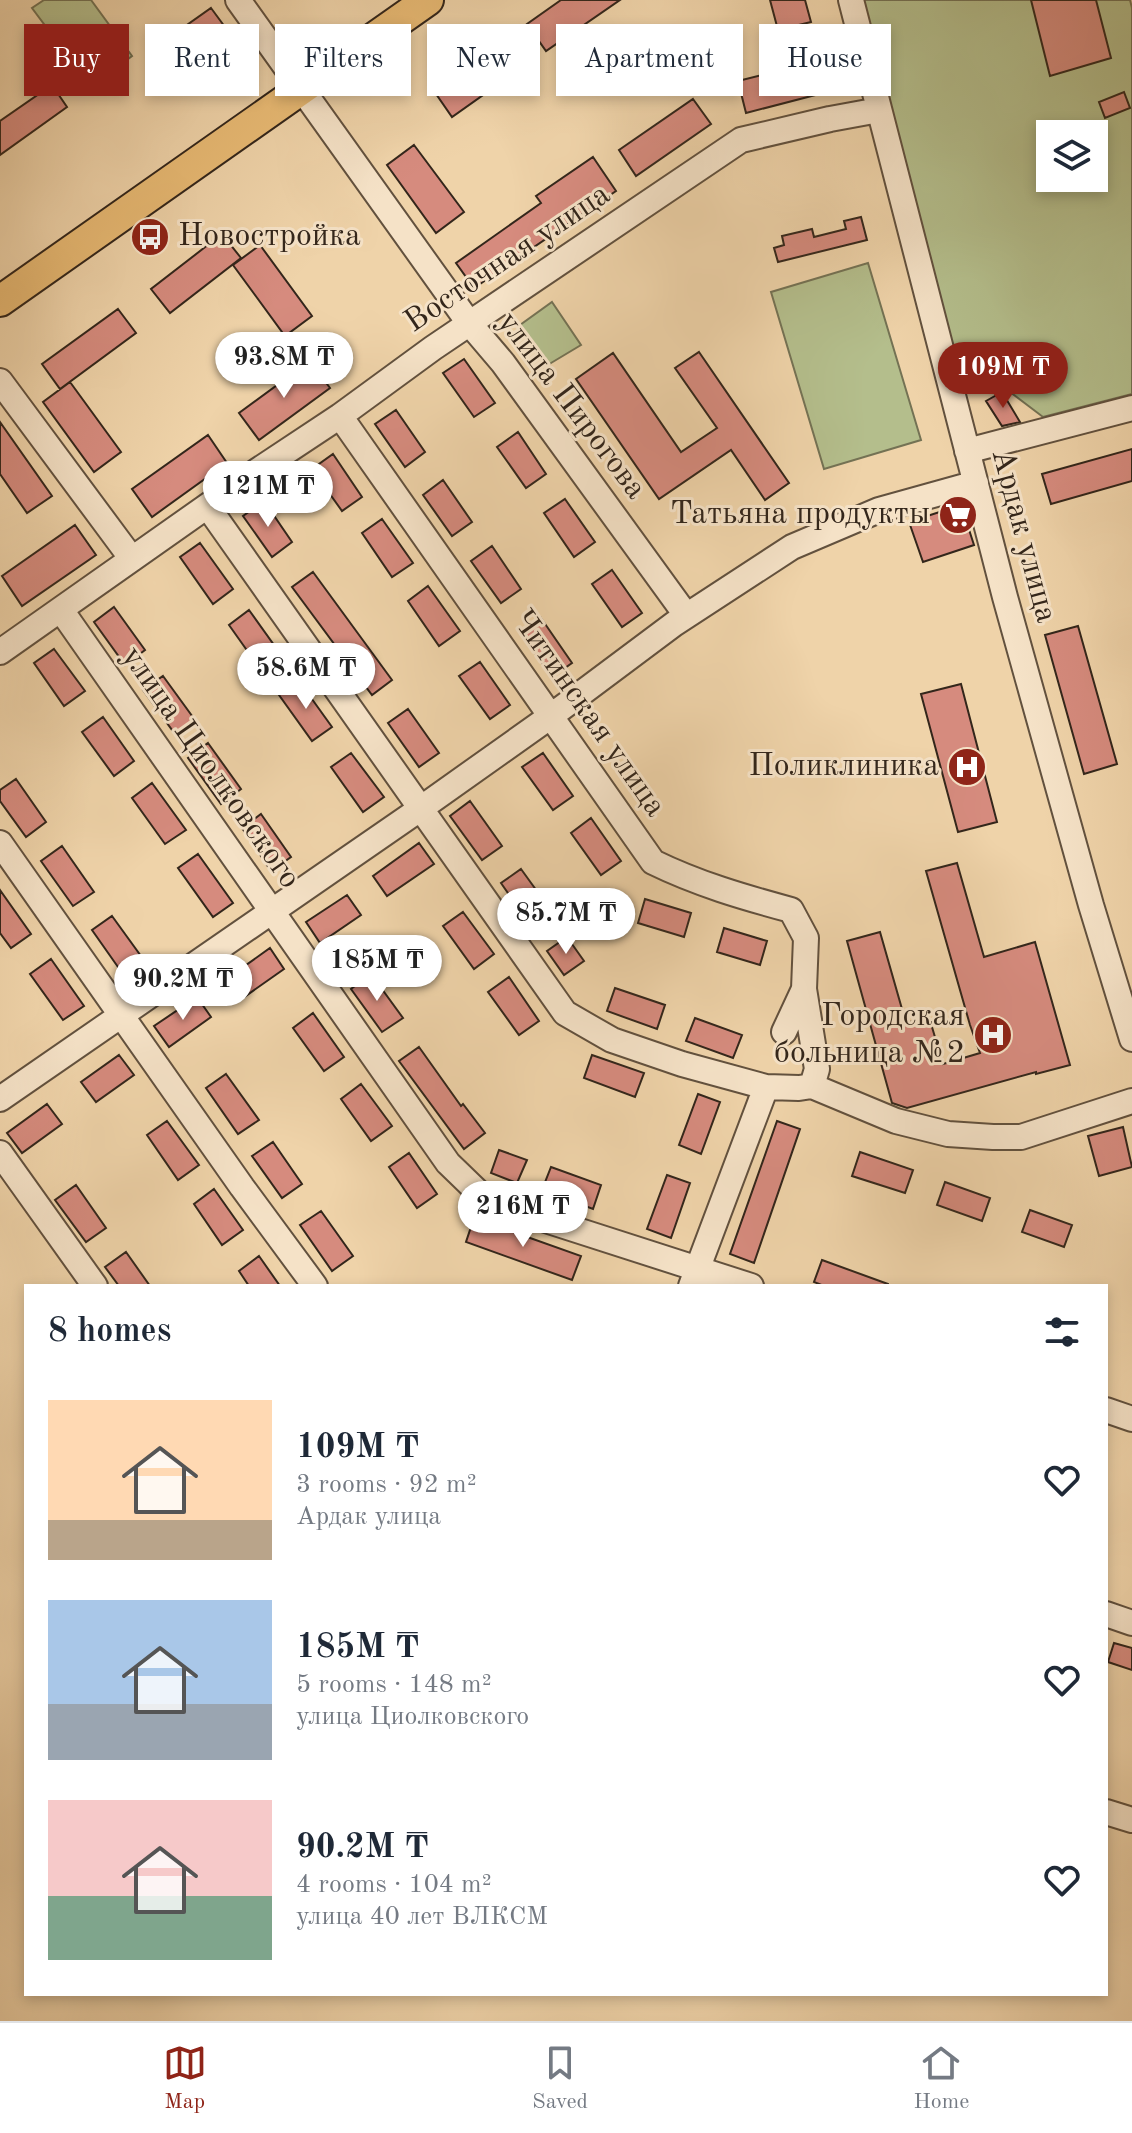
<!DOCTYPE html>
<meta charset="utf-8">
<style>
body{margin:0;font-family:"Old Standard TT",serif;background:#f2f2f3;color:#1f2937;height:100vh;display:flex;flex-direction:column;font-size:30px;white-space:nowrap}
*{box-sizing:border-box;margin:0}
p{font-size:26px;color:#747a83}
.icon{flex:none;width:44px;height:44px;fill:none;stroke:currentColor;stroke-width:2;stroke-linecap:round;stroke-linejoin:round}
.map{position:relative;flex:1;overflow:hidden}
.panel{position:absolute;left:24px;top:1284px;width:1084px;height:712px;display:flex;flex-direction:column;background:#fff;border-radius:0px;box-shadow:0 4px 12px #0003}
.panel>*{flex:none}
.top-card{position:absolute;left:24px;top:24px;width:1084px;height:72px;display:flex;gap:16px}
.buttons{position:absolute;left:1036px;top:120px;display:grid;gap:16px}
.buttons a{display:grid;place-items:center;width:72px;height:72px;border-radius:0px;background:#fff;box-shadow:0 4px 12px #0003;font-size:40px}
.price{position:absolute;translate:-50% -68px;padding:0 18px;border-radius:28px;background:#fff;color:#222;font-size:26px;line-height:52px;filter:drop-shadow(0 2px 4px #0008)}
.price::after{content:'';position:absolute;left:50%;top:48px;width:24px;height:18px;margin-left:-12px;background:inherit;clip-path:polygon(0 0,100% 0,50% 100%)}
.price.current{background:#8f2418;color:#fff}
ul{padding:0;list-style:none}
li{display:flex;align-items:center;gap:24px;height:200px;padding:0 24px}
li span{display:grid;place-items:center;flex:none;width:224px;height:160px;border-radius:0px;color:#555}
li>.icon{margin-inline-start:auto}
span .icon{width:96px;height:96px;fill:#fffc;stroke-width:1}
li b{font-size:34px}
h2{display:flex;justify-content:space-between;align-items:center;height:96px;padding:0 24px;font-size:34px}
.tag{padding:0 28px;border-radius:0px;background:#fff;box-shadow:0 4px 12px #0003;font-size:28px;line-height:72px}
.tag.current{background:#8f2418;color:#fff}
.tab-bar{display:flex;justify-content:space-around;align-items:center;height:112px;border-top:2px solid #e0e1e3;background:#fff;font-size:22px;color:#747a83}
.tab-bar a{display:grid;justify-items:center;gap:4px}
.tab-bar .current{color:#8f2418}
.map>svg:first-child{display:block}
</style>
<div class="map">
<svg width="1132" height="2021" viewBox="0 0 1132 2021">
<rect width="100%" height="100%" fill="#efd3a9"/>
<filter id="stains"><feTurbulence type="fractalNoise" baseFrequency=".0025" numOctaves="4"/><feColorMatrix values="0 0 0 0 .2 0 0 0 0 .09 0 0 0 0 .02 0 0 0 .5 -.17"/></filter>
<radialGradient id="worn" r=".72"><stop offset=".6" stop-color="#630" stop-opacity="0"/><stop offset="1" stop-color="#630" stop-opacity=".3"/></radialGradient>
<path fill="#b4be8c" stroke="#747254" stroke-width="2" fill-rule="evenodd" d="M44 0H91L132 56 91 87 32 8Z
M861 0H1130L1132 8V394L1043 417 998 383 961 382ZM1050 134H1094V178H1050Z
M868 263 921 440 824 469 771 292Z
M552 302 581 345 546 366 520 325Z"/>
<path fill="#d68b7e" stroke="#33261b" stroke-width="2" d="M561 0H620L546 51 527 24Z
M770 0H805L811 22 778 30Z
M1031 0H1096L1111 58 1050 76Z
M211 8 236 42 202 67 177 32Z
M505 40 524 66 452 117 434 91Z
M819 61 827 92 746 113 738 81Z
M52 85 67 107 0 155V121Z
M1124 92 1130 108 1105 118 1099 102Z
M693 99 711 124 636 176 619 150Z
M414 145 464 212 436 233 387 165Z
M593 157 616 191 474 288 456 263 541 203 536 196Z
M861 217 867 240 778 262 774 248 784 245 782 236 812 229 814 237 846 229 844 221Z
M222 234 241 258 170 313 151 289Z
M260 245 312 316 285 336 233 265Z
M118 309 136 333 60 389 42 364Z
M699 352 789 483 765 500 731 450 659 499 576 379 613 353 681 452 717 428 675 368Z
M464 359 495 403 474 417 443 373Z
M310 361 330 388 259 440 239 413Z
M70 382 121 452 94 472 43 402Z
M1002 392 1020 422 1002 426 986 401Z
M396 410 425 452 405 467 375 424Z
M0 422 52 496 27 513 0 474Z
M518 432 546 474 526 488 497 447Z
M208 435 227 463 152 517 132 489Z
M1132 449V481L1051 504 1042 474Z
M333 454 362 497 342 511 312 469Z
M443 480 472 522 452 536 423 495Z
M565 499 595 542 574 557 544 513Z
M264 501 292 542 272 557 243 516Z
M961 505 974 545 923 562 909 522Z
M382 519 413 563 392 577 362 533Z
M75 525 96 555 22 606 2 576Z
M200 543 233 589 213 604 180 557Z
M492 546 521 589 501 603 471 561Z
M612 570 642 613 622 627 592 584Z
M313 572 392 680 372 695 292 587Z
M428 586 460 631 439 646 408 601Z
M114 607 145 650 125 665 94 622Z
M249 610 284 659 263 673 229 625Z
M541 618 572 663 552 677 520 632Z
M1078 626 1117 764 1084 774 1045 635Z
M54 649 85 691 64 706 34 663Z
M480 662 510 705 490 719 459 676Z
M163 676 195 720 175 734 143 690Z
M299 681 332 727 312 741 279 695Z
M961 684 997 822 958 832 921 694Z
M408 709 439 753 419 767 388 723Z
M103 717 134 761 114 776 82 732Z
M208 743 241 789 221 804 188 758Z
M351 753 384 797 363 812 331 767Z
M543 753 573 796 553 810 522 767Z
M16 779 46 822 26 837 0 801V790Z
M152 783 186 830 165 844 132 798Z
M470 801 502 846 482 860 450 816Z
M261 814 291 857 271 871 242 828Z
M591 818 621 861 601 875 571 833Z
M419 843 434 864 387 896 373 876Z
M62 846 94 892 73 906 41 861Z
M198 854 233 903 213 917 178 868Z
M957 863 984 957 1035 942 1070 1065 1036 1074V1072L907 1108 892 1103 847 941 880 932 906 1023 929 1017 943 1064 980 1053 970 1025 926 871Z
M521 869 552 912 531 926 501 883Z
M0 890 31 934 11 948 0 933Z
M347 895 361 915 320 943 306 922Z
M645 899 691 913 684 937 638 923Z
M463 912 494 954 474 969 443 926Z
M112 916 146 963 125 977 92 930Z
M724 928 767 941 760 965 717 952Z
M567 937 584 961 564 975 547 951Z
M270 948 284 969 240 1000 225 980Z
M51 959 84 1006 63 1020 30 974Z
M371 974 403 1018 382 1032 351 989Z
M509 977 539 1021 519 1035 488 992Z
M615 988 665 1005 657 1029 607 1011Z
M197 997 211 1017 169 1047 154 1026Z
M313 1013 344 1057 324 1071 293 1028Z
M695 1018 742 1035 733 1058 686 1041Z
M419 1047 461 1106 463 1104 485 1133 464 1149 399 1061Z
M119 1055 134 1075 96 1102 81 1082Z
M592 1055 644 1073 635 1097 584 1078Z
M226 1074 259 1120 238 1134 206 1088Z
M361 1084 392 1126 371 1141 341 1099Z
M698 1094 720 1102 701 1154 679 1145Z
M47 1104 62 1124 22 1153 7 1133Z
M167 1121 199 1165 178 1180 147 1135Z
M777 1121 800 1129 754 1263 730 1254Z
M1123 1127 1132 1167 1099 1176 1088 1136Z
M273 1142 302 1184 282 1198 252 1156Z
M499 1150 527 1160 517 1183 491 1173Z
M860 1152 913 1170 905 1193 852 1176Z
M409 1153 437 1194 417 1208 389 1167Z
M551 1167 601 1185 593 1209 542 1190Z
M667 1175 690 1183 671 1238 647 1229Z
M945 1182 990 1198 982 1221 937 1205Z
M76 1185 106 1228 86 1242 55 1200Z
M214 1189 243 1230 222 1245 194 1204Z
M1030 1210 1072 1225 1064 1247 1022 1232Z
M321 1211 353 1256 332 1271 300 1225Z
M474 1218 581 1256 572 1280 466 1242Z
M126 1252 150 1286H119L105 1267Z
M259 1256 280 1286H249L239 1271Z
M822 1260 888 1284V1286H824L814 1282Z
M1114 1643 1132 1648V1670L1108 1662Z"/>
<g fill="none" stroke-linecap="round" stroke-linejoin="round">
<defs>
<path id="minor" d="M238 0 469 323 503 363 686 615
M851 0 1005 597 1091 905 1132 1039
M0 381 132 559
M340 416 653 862C698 884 743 897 791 910L806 938 804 989 817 1069 812 1086
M967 451 1132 408
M208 507 565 1013 612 1040 682 1064 766 1087 799 1088 812 1086 896 1121 948 1134 993 1137H1021L1132 1101
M61 610 448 1163 479 1193 527 1214 751 1286
M0 652 257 471 340 416 433 348 741 140 830 119 879 110
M0 843 242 1187 315 1286
M784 1032 804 989
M0 1099 420 809 551 716 674 624 792 547 879 510 976 483
M0 1153 95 1286
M691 1286 766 1087
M1106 1410 1132 1419
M1106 1614 1132 1623
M1106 1812 1132 1820"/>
<path id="major" d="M0 301 428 0"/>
</defs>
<use href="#minor" stroke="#62513e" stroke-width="28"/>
<use href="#major" stroke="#33261b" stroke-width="34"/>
<use href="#minor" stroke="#f5e2c7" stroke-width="24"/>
<use href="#major" stroke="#e8ba74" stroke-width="30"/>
</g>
<defs>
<symbol id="bus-disc" viewBox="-11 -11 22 22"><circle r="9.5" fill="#8f2418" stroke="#f5e2c7"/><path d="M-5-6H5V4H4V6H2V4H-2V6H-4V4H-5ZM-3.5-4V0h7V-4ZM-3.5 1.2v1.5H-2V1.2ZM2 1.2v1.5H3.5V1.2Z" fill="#fff"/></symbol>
<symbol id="supermarket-disc" viewBox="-11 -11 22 22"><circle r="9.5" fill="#8f2418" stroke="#f5e2c7"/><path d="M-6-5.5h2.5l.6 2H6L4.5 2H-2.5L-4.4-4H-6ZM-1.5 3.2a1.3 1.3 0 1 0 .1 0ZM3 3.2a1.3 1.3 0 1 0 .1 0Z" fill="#fff"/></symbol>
<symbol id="hospital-disc" viewBox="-11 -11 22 22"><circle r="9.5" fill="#8f2418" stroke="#f5e2c7"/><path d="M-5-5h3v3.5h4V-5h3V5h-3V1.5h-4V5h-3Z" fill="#fff"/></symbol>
</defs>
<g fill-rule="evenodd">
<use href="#bus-disc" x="128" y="215" width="44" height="44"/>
<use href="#supermarket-disc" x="936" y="493" width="44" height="44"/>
<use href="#hospital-disc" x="945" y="745" width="44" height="44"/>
<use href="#hospital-disc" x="971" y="1013" width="44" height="44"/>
</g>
<g text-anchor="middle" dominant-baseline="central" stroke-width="6" stroke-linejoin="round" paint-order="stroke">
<g font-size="32" fill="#33261b" stroke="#f5e2c7" text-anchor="end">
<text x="178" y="237" text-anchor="start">Новостройка</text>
<text x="930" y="515">Татьяна продукты</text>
<text x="939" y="767">Поликлиника</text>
<text x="965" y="1017">Городская<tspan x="965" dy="37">больница №2</tspan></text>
</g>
<g font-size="32" fill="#33261b" stroke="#f5e2c7">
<text transform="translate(508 259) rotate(-34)">Восточная улица</text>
<text transform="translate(571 406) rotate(53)">улица Пирогова</text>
<text transform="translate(1023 536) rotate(75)">Ардак улица</text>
<text transform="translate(588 714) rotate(55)">Читинская улица</text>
<text transform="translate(210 768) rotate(55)">улица Циолковского</text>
</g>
</g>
<rect width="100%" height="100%" filter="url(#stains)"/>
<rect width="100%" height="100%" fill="url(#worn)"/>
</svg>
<div class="buttons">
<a><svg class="icon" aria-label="layers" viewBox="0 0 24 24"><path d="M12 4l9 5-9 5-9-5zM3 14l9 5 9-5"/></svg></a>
</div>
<b class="price" style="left:284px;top:400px">93.8M ₸</b>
<b class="price current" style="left:1003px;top:410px">109M ₸</b>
<b class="price" style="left:268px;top:529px">121M ₸</b>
<b class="price" style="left:306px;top:711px">58.6M ₸</b>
<b class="price" style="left:566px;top:956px">85.7M ₸</b>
<b class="price" style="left:377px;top:1003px">185M ₸</b>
<b class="price" style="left:183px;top:1022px">90.2M ₸</b>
<b class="price" style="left:523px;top:1249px">216M ₸</b>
<div class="top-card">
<a class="tag current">Buy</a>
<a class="tag">Rent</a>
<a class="tag">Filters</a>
<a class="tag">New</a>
<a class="tag">Apartment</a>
<a class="tag">House</a>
</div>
<section class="panel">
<h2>8 homes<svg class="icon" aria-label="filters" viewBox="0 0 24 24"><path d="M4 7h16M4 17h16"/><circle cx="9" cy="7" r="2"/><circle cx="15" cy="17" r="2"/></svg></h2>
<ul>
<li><span style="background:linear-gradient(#ffd9b3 75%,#b9a48a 0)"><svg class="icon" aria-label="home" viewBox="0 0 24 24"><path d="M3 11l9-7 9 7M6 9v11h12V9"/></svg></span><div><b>109M ₸</b><p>3 rooms · 92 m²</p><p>Ардак улица</p></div><svg class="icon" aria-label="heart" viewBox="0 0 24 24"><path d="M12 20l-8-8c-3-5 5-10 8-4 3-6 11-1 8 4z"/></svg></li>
<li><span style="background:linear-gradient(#a9c7e8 65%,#9aa5b1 0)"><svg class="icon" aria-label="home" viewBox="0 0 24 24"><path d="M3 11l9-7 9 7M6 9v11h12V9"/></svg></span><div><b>185M ₸</b><p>5 rooms · 148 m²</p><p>улица Циолковского</p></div><svg class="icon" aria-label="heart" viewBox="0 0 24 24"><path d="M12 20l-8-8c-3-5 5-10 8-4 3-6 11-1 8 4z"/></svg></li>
<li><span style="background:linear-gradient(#f6c9c9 60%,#7fa58c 0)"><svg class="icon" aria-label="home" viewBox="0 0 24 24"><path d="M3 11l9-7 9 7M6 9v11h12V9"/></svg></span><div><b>90.2M ₸</b><p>4 rooms · 104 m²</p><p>улица 40 лет ВЛКСМ</p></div><svg class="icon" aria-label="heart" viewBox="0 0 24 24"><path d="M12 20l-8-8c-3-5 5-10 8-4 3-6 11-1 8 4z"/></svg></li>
</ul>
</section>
</div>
<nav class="tab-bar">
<a class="current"><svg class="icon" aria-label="map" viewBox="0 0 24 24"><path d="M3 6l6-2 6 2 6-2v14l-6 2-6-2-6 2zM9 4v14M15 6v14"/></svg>Map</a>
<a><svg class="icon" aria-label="saved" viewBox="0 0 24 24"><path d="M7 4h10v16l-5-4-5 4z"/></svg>Saved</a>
<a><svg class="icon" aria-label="home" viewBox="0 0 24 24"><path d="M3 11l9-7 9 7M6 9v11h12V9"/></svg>Home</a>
</nav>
